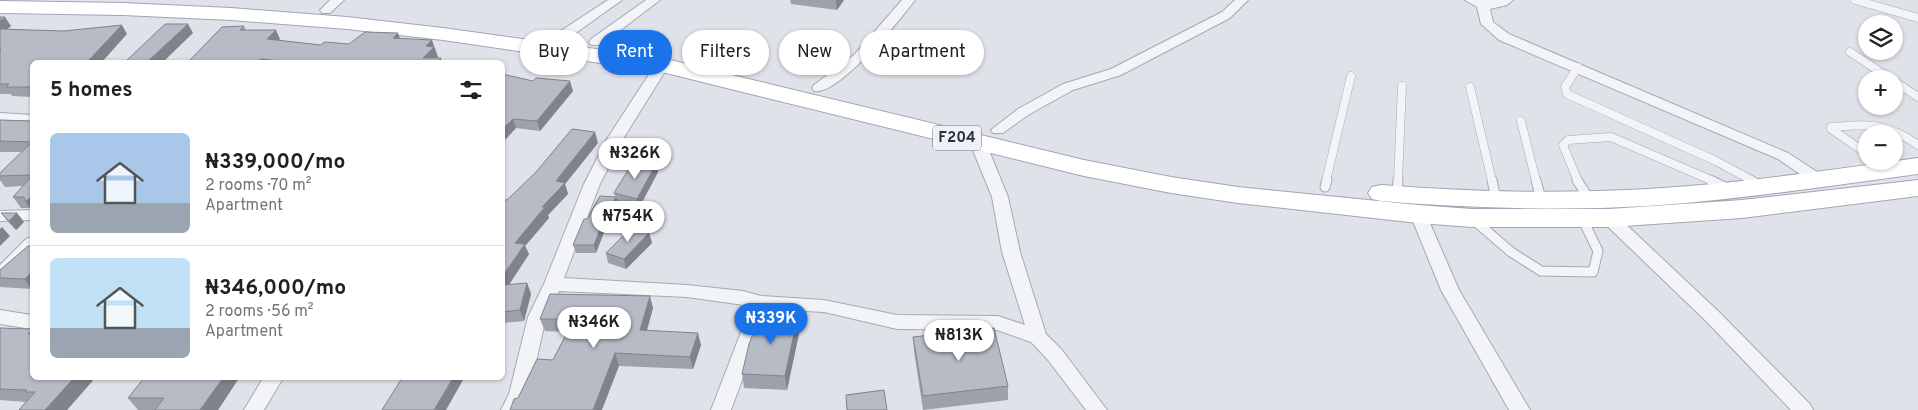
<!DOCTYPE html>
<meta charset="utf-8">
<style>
body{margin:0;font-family:Overpass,sans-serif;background:#f6f6f6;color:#202124;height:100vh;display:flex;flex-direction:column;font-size:19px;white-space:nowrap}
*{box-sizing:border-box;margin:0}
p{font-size:16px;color:#757577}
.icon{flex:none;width:28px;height:28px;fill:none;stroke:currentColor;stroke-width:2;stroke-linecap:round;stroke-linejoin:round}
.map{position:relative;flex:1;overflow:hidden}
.details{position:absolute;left:30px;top:60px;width:475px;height:320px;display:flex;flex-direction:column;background:#fff;border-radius:8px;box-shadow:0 1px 4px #0004}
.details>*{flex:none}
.top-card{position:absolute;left:520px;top:30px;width:475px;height:45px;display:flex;gap:10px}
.fabs{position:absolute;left:1858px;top:15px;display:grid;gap:10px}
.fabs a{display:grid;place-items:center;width:45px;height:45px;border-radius:50%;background:#fff;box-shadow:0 1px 4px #0004;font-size:25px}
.price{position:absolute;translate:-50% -42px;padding:0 11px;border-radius:18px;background:#fff;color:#222;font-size:16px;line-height:32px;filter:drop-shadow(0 1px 2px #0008)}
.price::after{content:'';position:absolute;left:50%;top:30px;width:15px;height:11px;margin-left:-8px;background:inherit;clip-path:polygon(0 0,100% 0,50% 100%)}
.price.active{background:#1a73e8;color:#fff}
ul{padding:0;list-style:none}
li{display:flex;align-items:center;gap:15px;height:125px;padding:0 20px}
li+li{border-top:1px solid #e0e0e0}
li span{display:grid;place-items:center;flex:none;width:140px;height:100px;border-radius:8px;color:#555}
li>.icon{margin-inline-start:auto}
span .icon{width:60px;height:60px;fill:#fffc;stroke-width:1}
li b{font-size:21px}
h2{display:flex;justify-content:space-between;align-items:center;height:60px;padding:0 20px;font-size:21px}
.chip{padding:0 18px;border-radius:22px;background:#fff;box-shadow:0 1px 4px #0004;font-size:18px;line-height:45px}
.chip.active{background:#1a73e8;color:#fff}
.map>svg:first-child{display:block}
</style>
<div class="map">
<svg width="1918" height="410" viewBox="0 0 1918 410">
<rect width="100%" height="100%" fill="#e0e2e9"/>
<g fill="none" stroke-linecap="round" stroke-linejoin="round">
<defs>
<path id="service-far1" d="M1855 0 1918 18
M1850 52 1891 79
M1578 67 1565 87 1567 94 1716 161 1753 181
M1894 81 1918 97
M1470 87 1492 181
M1521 121 1536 181
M1866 153 1831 129V127C1870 124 1885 122 1918 145
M1326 181 1351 76
M1398 181 1402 86
M1578 181 1563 145 1568 140 1611 137 1713 181"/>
<path id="service" d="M1492 180 1496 199
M1536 180 1541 199
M1577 180 1589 199
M1710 180 1729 189
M1750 180 1761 186
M1325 187 1327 180
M1397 194 1398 180
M1474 220 1511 252 1541 271 1593 272 1598 251 1582 218"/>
<path id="minor" d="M330 0H344L330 13H322L320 10Z
M608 0H622L566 40H556L554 37 556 34Z
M646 0H660L601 45H591L589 42 591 39Z
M902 0H915C901 19 837 97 814 91L812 88 814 85 854 55Z
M1235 0H1248L1230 18 1121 75 1073 90 1028 115 1003 133H993L991 130 1018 109 1063 84 1111 69 1222 12Z
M1465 0H1513L1507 5 1490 9 1493 22 1509 34 1788 153 1825 177 1827 180 1825 183H1813L1778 159 1499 40 1481 24 1477 7Z
M662 61 669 65 623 139 600 184 564 278 687 285 743 291 761 296 824 300 897 315 998 316 1025 325 1002 252 992 197 970 143 973 140H983L986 143 1008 197 1020 252 1046 334 1062 350 1107 410H1086L1048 360 1031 342 997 330 897 329 824 312 768 309 731 410H711L751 306 687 297 559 291 546 317 529 394 521 410H501L509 394 528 317 544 284 584 184 607 139 657 62Z
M0 113 32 115V123L0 121Z
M1418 209 1424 210 1426 214 1459 290 1530 410H1509L1441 290 1410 214 1412 210Z
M32 210V220L0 221V211Z
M1609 213 1615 214 1719 312 1810 404 1813 410H1791L1707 322 1603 222 1601 218 1603 214Z
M32 237V253L6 279 0 281V265L26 239Z
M0 310 32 315V329L0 324Z
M263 378H283L264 410H244Z"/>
<path id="primary" d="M0 1 123 3 231 8 347 17 443 28 662 58 1084 160 1171 177 1238 187 1418 205 1472 209H1609L1742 200 1918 180V196L1742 218 1609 227H1472L1418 223 1238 203 1171 193 1084 176 662 72 443 40 347 29 231 20 123 15 0 13Z
M1918 158V174C1828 186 1737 200 1647 206 1558 211 1469 208 1381 201L1372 199 1368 193 1372 187 1381 185C1469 192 1558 194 1647 189 1737 184 1828 170 1918 158Z"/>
</defs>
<use href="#service-far1" stroke="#a5a9b3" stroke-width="9"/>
<use href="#service" stroke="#a5a9b3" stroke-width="11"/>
<use href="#minor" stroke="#a5a9b3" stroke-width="2"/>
<use href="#primary" stroke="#9fa5b5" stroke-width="2"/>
<use href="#service-far1" stroke="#f2f4f7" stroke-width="8"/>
<use href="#service" stroke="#f2f4f7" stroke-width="9"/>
<use href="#minor" fill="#f2f4f7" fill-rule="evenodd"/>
<use href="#primary" fill="#fff" fill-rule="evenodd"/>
</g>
<path fill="#9da1aa" d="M790 0H844L837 10 791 4Z
M0 17 11 26 7 29 127 34 32 62V97L12 96 11 94H0Z
M244 26 246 30 280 39 279 40 321 45 349 44 398 33 399 38 436 49H435L438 57 436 58H441L442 62H447H188Z
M502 74 573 91 540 131 516 128 502 143Z
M0 120 32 121V211L30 208H21L13 197 23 186 5 187 0 180V173L22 152H0Z
M598 143 565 184 568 194 548 215 549 218 525 246 529 254 509 285 527 283 531 294 524 321 502 323V200H507Z
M656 164 658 172 639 208 618 202 619 205 610 222H608L596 253H576L573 245 616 197 614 193Z
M1 213H17L24 222 16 230 9 223Z
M649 233 652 243 626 269 608 263 606 253Z
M32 246V289L0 287V270Z
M653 308 647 331 701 345 693 369 619 366 553 360 568 332 545 331 540 319Z
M0 328 32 378H95L67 410H19L26 402 0 400Z
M800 329 787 390 744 388 742 374Z
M913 337 1008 386V400L923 410 914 351Z
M239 378 218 410H138L128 398Z
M342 378H366L365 380Z
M402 378H470L469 380Z"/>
<path fill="#80838b" d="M836 0H844L837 10Z
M5 17 11 26 0 35V21Z
M188 24 193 33 163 62H147Z
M122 25 127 34 102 62H87Z
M276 30 280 39 272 48 267 39Z
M398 33 401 42 393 38Z
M432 40 438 57 432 62 423 58 426 46Z
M570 81 573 91 540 131 537 121Z
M513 119 516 128 502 143V130Z
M595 132 598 143 565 184 568 194 548 215 549 218 525 246 529 254 502 295V277L515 243 542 207 556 181Z
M656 164 658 172 639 208 637 199Z
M32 195V211L26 202Z
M616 197 619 205 610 222 607 214Z
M17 213 24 222 16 230 9 221Z
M606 214 608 222 596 253 594 245Z
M2 227 10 236 0 246V229Z
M649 233 652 243 626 269 624 259Z
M32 272V289L25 279Z
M527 283 531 294 524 321 520 310Z
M650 296 653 308 643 343 640 330Z
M798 315 800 329 787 390 785 376Z
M698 333 701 345 693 369 690 357Z
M615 353 619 366 602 410H593Z
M74 378H95L67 410H45Z
M223 378H239L218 410H200Z
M453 378H462L463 380 446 410H434Z"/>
<path fill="#b7bbc6" stroke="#80838b" d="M0 17H5L0 21Z
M165 24H188L147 62H125Z
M122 25 87 62H32V87H6L9 84H0V50L1 49H0V29L64 31Z
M244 26 240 30H276L267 39 321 45 324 42 349 44 365 32 398 33 393 38 432 40 426 46 434 47 423 58H441L439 61 447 62H290L261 59 257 62H188L222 27Z
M502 74 533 81 536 78 570 81 537 121 513 119 502 130Z
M0 120 32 121V175L0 176V173L32 142 0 141Z
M572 129 595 132 556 181 565 183 542 207H545L515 243 525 244 502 277V200H507L536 172Z
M633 162 656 164 637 199 614 193Z
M32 176V195L26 202 24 197H13Z
M600 196 616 197 607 214H606L594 245H573L584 219H587Z
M1 213H17L9 221Z
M632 227 649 233 624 259 606 253Z
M28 246H32V272L25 279 0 278V270Z
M527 283 520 310 502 312V285Z
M550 294 650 296 640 330 698 333 690 357 615 353 593 410H510L514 399 518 398 537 359 553 360 574 319H540Z
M761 314 798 315 785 376 742 374 749 344Z
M0 328 32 329V330L28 334H32V378H74L45 410H19L35 392H25L27 390 0 389Z
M994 328 1008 386 923 396 913 337Z
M144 378H223L200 410H155L164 398H128Z
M402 378H453L434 410H382Z
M884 390 887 410H847L846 395Z"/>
<g text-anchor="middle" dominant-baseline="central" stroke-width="4.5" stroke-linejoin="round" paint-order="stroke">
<rect fill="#eff1f6" stroke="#646977" stroke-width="1" x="933" y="125.5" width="48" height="25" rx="4"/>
<g font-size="15" font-weight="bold" fill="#282f40">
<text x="957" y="138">F204</text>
</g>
</g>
</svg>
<div class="fabs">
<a><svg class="icon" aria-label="layers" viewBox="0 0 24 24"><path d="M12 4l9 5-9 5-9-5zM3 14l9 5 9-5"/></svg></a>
<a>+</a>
<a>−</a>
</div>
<b class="price" style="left:635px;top:180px">₦326K</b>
<b class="price" style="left:628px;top:243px">₦754K</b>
<b class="price active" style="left:771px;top:345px">₦339K</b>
<b class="price" style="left:594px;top:349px">₦346K</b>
<b class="price" style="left:959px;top:362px">₦813K</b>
<div class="top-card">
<a class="chip">Buy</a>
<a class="chip active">Rent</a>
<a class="chip">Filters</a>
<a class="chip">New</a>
<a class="chip">Apartment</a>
</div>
<section class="details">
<h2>5 homes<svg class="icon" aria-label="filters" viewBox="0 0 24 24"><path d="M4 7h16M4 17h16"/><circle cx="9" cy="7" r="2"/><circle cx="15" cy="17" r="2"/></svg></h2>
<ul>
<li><span style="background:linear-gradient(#a9c7e8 70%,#9aa5b1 0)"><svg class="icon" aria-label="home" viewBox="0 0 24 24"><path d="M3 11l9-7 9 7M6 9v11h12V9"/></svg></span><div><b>₦339,000/mo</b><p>2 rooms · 70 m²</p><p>Apartment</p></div></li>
<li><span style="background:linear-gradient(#bfe0f5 70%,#9aa5b1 0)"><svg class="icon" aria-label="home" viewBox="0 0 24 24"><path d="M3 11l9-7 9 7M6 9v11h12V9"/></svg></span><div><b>₦346,000/mo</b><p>2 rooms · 56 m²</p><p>Apartment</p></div></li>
</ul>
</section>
</div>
